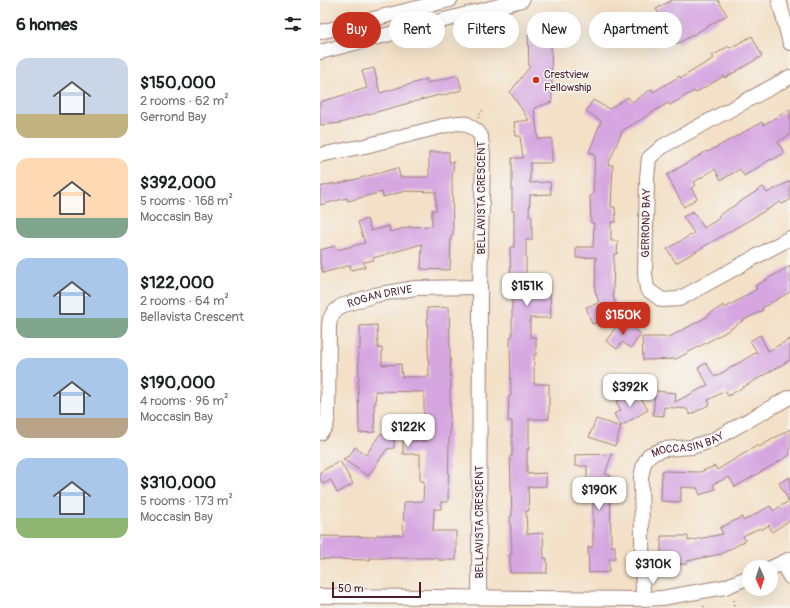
<!DOCTYPE html>
<meta charset="utf-8">
<style>
body{margin:0;font-family:Pangolin,sans-serif;background:#f2f2f2;color:#202124;height:100vh;display:flex;flex-direction:column;font-size:15px;white-space:nowrap}
*{box-sizing:border-box;margin:0}
p{font-size:13px;color:#757577}
.icon{flex:none;width:22px;height:22px;fill:none;stroke:currentColor;stroke-width:2;stroke-linecap:round;stroke-linejoin:round}
.map{position:relative;flex:1;overflow:hidden}
.sheet{display:flex;flex-direction:column;background:#fff;width:320px}
.sheet>*{flex:none}
.top-card{position:absolute;left:12px;top:12px;width:380px;height:36px;display:flex;gap:8px}
.needle{width:26px;rotate:177deg}
.buttons{position:absolute;left:422px;top:560px;display:grid;gap:8px}
.buttons a{display:grid;place-items:center;width:36px;height:36px;border-radius:50%;background:#fff;box-shadow:0 4px 16px #0002;font-size:20px}
.scale{position:absolute;left:12px;bottom:10px;width:89px;box-sizing:border-box;padding-left:4px;border:2px solid #4a1f2b;border-top:0;font-size:11px;line-height:14px;white-space:nowrap;color:#4a1f2b;-webkit-text-stroke:3px #f6f6f2;paint-order:stroke}
.price{position:absolute;translate:-50% -34px;padding:0 9px;border-radius:8px;background:#fff;color:#222;font-size:13px;line-height:26px;filter:drop-shadow(0 1px 2px #0008)}
.price::after{content:'';position:absolute;left:50%;top:24px;width:12px;height:9px;margin-left:-6px;background:inherit;clip-path:polygon(0 0,100% 0,50% 100%)}
.price.current{background:#c8321e;color:#fff}
ul{padding:0;list-style:none}
li{display:flex;align-items:center;gap:12px;height:100px;padding:0 16px}
li span{display:grid;place-items:center;flex:none;width:112px;height:80px;border-radius:12px;color:#555}
li>.icon{margin-inline-start:auto}
span .icon{width:48px;height:48px;fill:#fffc;stroke-width:1}
li b{font-size:17px}
h2{display:flex;justify-content:space-between;align-items:center;height:48px;padding:0 16px;font-size:17px}
.pill{padding:0 14px;border-radius:18px;background:#fff;box-shadow:0 4px 16px #0002;font-size:14px;line-height:36px}
.pill.current{background:#c8321e;color:#fff}
main{display:flex;flex:1;min-height:0}
.map>svg:first-child{display:block}
</style>
<main>
<section class="sheet">
<h2>6 homes<svg class="icon" aria-label="filters" viewBox="0 0 24 24"><path d="M4 7h16M4 17h16"/><circle cx="9" cy="7" r="2"/><circle cx="15" cy="17" r="2"/></svg></h2>
<ul>
<li><span style="background:linear-gradient(#c9d6e8 70%,#c2b280 0)"><svg class="icon" aria-label="home" viewBox="0 0 24 24"><path d="M3 11l9-7 9 7M6 9v11h12V9"/></svg></span><div><b>$150,000</b><p>2 rooms · 62 m²</p><p>Gerrond Bay</p></div></li>
<li><span style="background:linear-gradient(#ffd9b3 75%,#7fa58c 0)"><svg class="icon" aria-label="home" viewBox="0 0 24 24"><path d="M3 11l9-7 9 7M6 9v11h12V9"/></svg></span><div><b>$392,000</b><p>5 rooms · 168 m²</p><p>Moccasin Bay</p></div></li>
<li><span style="background:linear-gradient(#a9c7e8 75%,#7fa58c 0)"><svg class="icon" aria-label="home" viewBox="0 0 24 24"><path d="M3 11l9-7 9 7M6 9v11h12V9"/></svg></span><div><b>$122,000</b><p>2 rooms · 64 m²</p><p>Bellavista Crescent</p></div></li>
<li><span style="background:linear-gradient(#a9c7e8 75%,#b9a48a 0)"><svg class="icon" aria-label="home" viewBox="0 0 24 24"><path d="M3 11l9-7 9 7M6 9v11h12V9"/></svg></span><div><b>$190,000</b><p>4 rooms · 96 m²</p><p>Moccasin Bay</p></div></li>
<li><span style="background:linear-gradient(#a9c7e8 75%,#8fb573 0)"><svg class="icon" aria-label="home" viewBox="0 0 24 24"><path d="M3 11l9-7 9 7M6 9v11h12V9"/></svg></span><div><b>$310,000</b><p>5 rooms · 173 m²</p><p>Moccasin Bay</p></div></li>
</ul>
</section>
<div class="map">
<svg width="470" height="608" viewBox="0 0 470 608">
<rect width="100%" height="100%" fill="#f6f6f2"/>
<filter id="ink" filterUnits="userSpaceOnUse"><feTurbulence type="fractalNoise" baseFrequency=".025" numOctaves="2"/><feDisplacementMap in="SourceGraphic" scale="8" xChannelSelector="R" yChannelSelector="G"/><feConvolveMatrix kernelMatrix="1 2 1 2 8 2 1 2 1" color-interpolation-filters="sRGB"/></filter>
<filter id="wash" filterUnits="userSpaceOnUse"><feTurbulence type="fractalNoise" baseFrequency=".012" numOctaves="4" result="noise"/><feDisplacementMap in="SourceGraphic" scale="16" xChannelSelector="R" yChannelSelector="G"/><feGaussianBlur stdDeviation="0.9" result="paint"/><feColorMatrix in="noise" values="0 0 0 0 0 0 0 0 0 0 0 0 0 0 0 0 0 1.4 0 .05"/><feComposite in="paint" operator="in"/></filter>
<g filter="url(#wash)">
<rect width="100%" height="100%" fill="#f3e0c6"/>
<g id="blocks">
<path fill="#d6a6e1" d="M352 0H398L407 15 357 44 336 9Z
M208 35H231L232 102 214 108 218 139 232 138V163H210V183L230 182 231 194 210 195 209 216H212V240H206V290L230 289 231 318H210V337H216V355H214V384H229V419H209V449H207V474L226 473V486L208 487 209 511H206L207 534 223 533 224 558H227V573H190V554H192L190 516H192L190 456H192V421H188L189 396H191L190 337H192V297H191L190 247H194V211H192V158H203L200 136H196L194 122 209 120 190 92 209 68Z
M432 36 442 56 405 78 404 76 375 93 374 91 350 105 348 103 302 131 288 165H293L291 207H295L296 222H291V241H298L297 254H294L293 296 299 315 272 324 266 307 279 303 275 291 276 257 256 258V247H273L274 223H271L270 196 273 195 275 154 269 152 281 121 266 111 273 100 289 109 308 97 312 102 332 89 333 92 360 76 361 78 394 58 392 56 409 46 410 48Z
M54 68 60 93 107 79 108 83 138 75 142 90 120 96 119 95 41 116 21 123 0 125V102L47 88 42 71Z
M470 109V135L458 142 464 153 452 160 451 159 424 176 420 169 401 180 395 169 374 182 376 185 371 188 377 198 364 207 347 175 387 151 388 152 442 122 443 125Z
M109 152H129V162H134L132 177 133 235H131L130 270 101 269 102 244 53 258 54 260 44 262 45 267 31 270 30 265 3 273 0 263V250L15 246 17 250 45 243 38 222 47 219 51 231 69 226 70 232 89 227 112 226V210H116V192L86 191 63 197 62 192 28 201 27 198 0 205V187L14 183V185L78 168 80 177H109Z
M470 181V200L462 204 460 202 356 263 347 249 374 233 363 217 373 211 384 228 400 218 398 216 443 187 447 193Z
M470 266V292L442 308 443 310 424 320 404 333 356 359 323 360 322 337H349L387 317V316L403 305 405 308 437 289 435 286Z
M129 307 131 389H130V438H129L128 502H121V509H114L113 531H136V560H118V558H50V560L0 559V536L56 537V535H83L84 502 103 501 104 481H100V454H83V441H107V421H104V392L55 391 56 404H54L55 432 39 433 38 380H39L38 349H40V326L57 325 58 348H62V365L81 364 82 377H109L107 308Z
M301 320 321 334 311 348 302 342 297 349 286 341Z
M440 335 448 351 470 339V360L408 396 405 391 388 400 390 404 370 415 367 409 344 407V416L333 415 335 391 356 393 355 402 388 385 378 368 386 363 395 377 437 352 430 341Z
M316 390 328 410 301 426 294 414 301 410 296 402Z
M276 419 301 427 295 446 269 437Z
M470 429V455L415 487 409 477 393 484 395 489 380 495 377 488 361 487V502L341 501 342 471 380 472 395 466 397 470 438 445 439 447Z
M74 433V448L67 449 48 476 23 459 29 456 35 447 46 455 60 434Z
M292 454 285 474 290 475 291 546H295V559H289V572L269 573 268 547H273V485H267V466H255V455Z
M20 461 33 484 17 493 11 480 3 484 0 479V472Z
M470 477V520L452 532 449 525 441 530 440 528 423 536 425 541 401 554 367 561V564H350V553H341V536H368V541L403 534 400 528 422 517 423 521 450 506 453 511 469 501 459 483Z"/>
</g>
</g>
<g filter="url(#ink)">
<use href="#blocks" fill-opacity="0" stroke="#9e8078" stroke-width="1"/>
<g fill="none" stroke-linecap="round" stroke-linejoin="round">
<defs>
<g id="minor">
<path d="M459 0 470 43"/>
<path d="M0 32 130 0"/>
<path d="M0 52 202 0"/>
<path d="M470 77 343 146 329 158 327 178 325 274 327 289 342 300 359 299 470 238"/>
<path d="M0 155 45 146 131 124 139 123 147 124 158 132 161 137 163 155 160 287 159 597"/>
<path id="s1" d="M0 433 6 426 8 416 9 326 10 319 13 313 21 306 55 295 95 288 160 287"/>
<path d="M462 563 470 577"/>
<path d="M451 568 470 559"/>
<path d="M0 596 323 599 342 598 405 587 429 577"/>
<path id="s2" d="M323 599 321 477 324 464 329 455 344 449 371 447 391 441 470 397"/>
</g>
</defs>
<use href="#minor" stroke="#9e8078" stroke-width="16"/>
<path stroke="#9e8078" stroke-width="2" stroke-dasharray="1 3" stroke-linecap="butt" d="M158 118 163 109
M414 600V608
M384 606V608"/>
<use href="#minor" stroke="#fff" stroke-width="14"/>
</g>
</g>
<circle fill="#c8321e" stroke="#f6f6f2" stroke-width="1.5" cx="216" cy="80" r="4"/>
<g text-anchor="middle" dominant-baseline="central" stroke-width="3" stroke-linejoin="round" paint-order="stroke">
<g font-size="11" fill="#4a1f2b" stroke="#f6f6f2" text-anchor="start">
<text x="224" y="74">Crestview<tspan x="224" dy="13">Fellowship</tspan></text>
</g>
<g font-size="11" fill="#4a1f2b" stroke="#f6f6f2">
<text transform="translate(161 198) rotate(-90)">BELLAVISTA CRESCENT</text>
<text transform="translate(326 223) rotate(-89)">GERROND BAY</text>
<text stroke="none"><textPath href="#s1" startOffset="174">ROGAN DRIVE</textPath></text>
<text stroke="none"><textPath href="#s2" startOffset="186">MOCCASIN BAY</textPath></text>
<text transform="translate(159 522) rotate(-90)">BELLAVISTA CRESCENT</text>
</g>
</g>
</svg>
<div class="buttons">
<a><svg class="needle" viewBox="-14 -14 28 28"><path d="M0-13l5 13h-10z" fill="#e53935"/><path d="M0 13l5-13h-10z" fill="#757577"/></svg></a>
</div>
<div class="scale">50 m</div>
<b class="price" style="left:207px;top:307px">$151K</b>
<b class="price current" style="left:303px;top:336px">$150K</b>
<b class="price" style="left:310px;top:408px">$392K</b>
<b class="price" style="left:88px;top:448px">$122K</b>
<b class="price" style="left:279px;top:511px">$190K</b>
<b class="price" style="left:333px;top:585px">$310K</b>
<div class="top-card">
<a class="pill current">Buy</a>
<a class="pill">Rent</a>
<a class="pill">Filters</a>
<a class="pill">New</a>
<a class="pill">Apartment</a>
</div>
</div>
</main>
